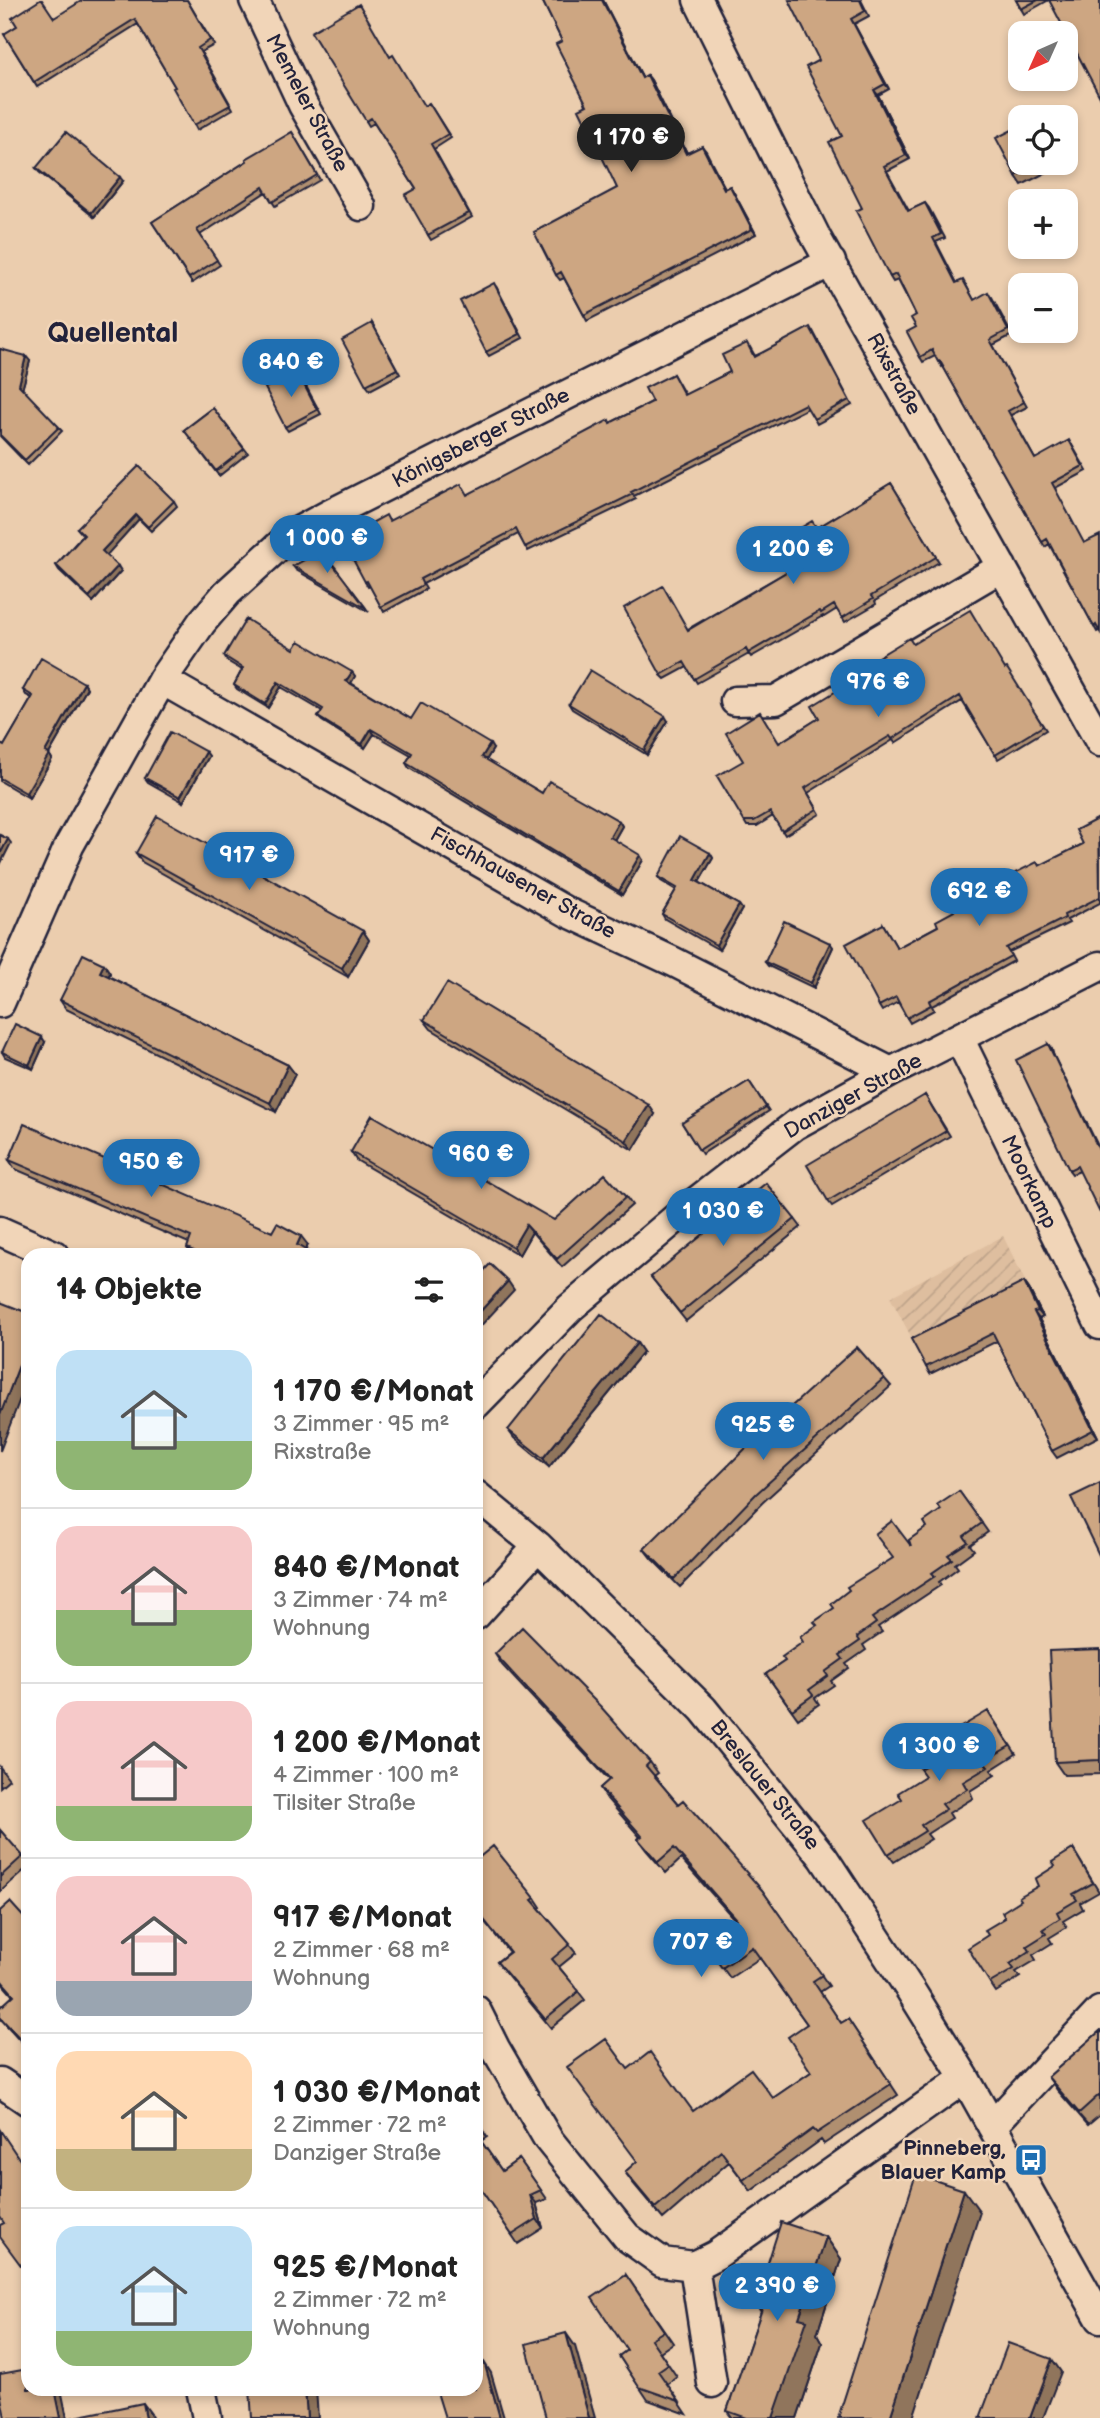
<!DOCTYPE html>
<html lang="de">
<meta charset="utf-8">
<style>
body{margin:0;font-family:"Balsamiq Sans",sans-serif;background:#f6f6f6;color:#222;height:100vh;display:flex;flex-direction:column;font-size:26px;white-space:nowrap}
*{box-sizing:border-box;margin:0}
p{font-size:23px;color:#767676}
.icon{flex:none;width:38px;height:38px;fill:none;stroke:currentColor;stroke-width:2;stroke-linecap:round;stroke-linejoin:round}
.map{position:relative;flex:1;overflow:hidden}
.sheet{position:absolute;left:21px;top:1248px;width:462px;height:1148px;display:flex;flex-direction:column;background:#fff;border-radius:21px;box-shadow:0 4px 10px #0003}
.sheet>*{flex:none}
.needle{width:46px;rotate:225deg}
.controls{position:absolute;left:1008px;top:21px;display:grid;gap:14px}
.controls a{display:grid;place-items:center;width:70px;height:70px;border-radius:14px;background:#fff;box-shadow:0 4px 10px #0003;font-size:35px}
.price{position:absolute;translate:-50% -60px;padding:0 16px;border-radius:24px;background:#1f6fb2;color:#fff;font-size:23px;line-height:46px;filter:drop-shadow(0 2px 4px #0008)}
.price::after{content:'';position:absolute;left:50%;top:42px;width:21px;height:16px;margin-left:-10px;background:inherit;clip-path:polygon(0 0,100% 0,50% 100%)}
.price.active{background:#222;color:#fff}
ul{padding:0;list-style:none}
li{display:flex;align-items:center;gap:21px;height:175px;padding:0 35px}
li+li{border-top:2px solid #e0e0e0}
li span{display:grid;place-items:center;flex:none;width:196px;height:140px;border-radius:21px;color:#555}
li>.icon{margin-inline-start:auto}
span .icon{width:84px;height:84px;fill:#fffc;stroke-width:1}
li b{font-size:30px}
h2{display:flex;justify-content:space-between;align-items:center;height:84px;padding:0 35px;font-size:30px}
.map>svg:first-child{display:block}
</style>
<div class="map">
<svg width="1100" height="2418" viewBox="0 0 1100 2418">
<defs>
<pattern id="industrial-furrows" width="10" height="10" patternUnits="userSpaceOnUse" patternTransform="scale(1.75)"><rect width="10" height="10" fill="#debe9f"/><path d="M-1 1l2-2M0 10L10 0M9 11l2-2" fill="none" stroke="#bea38a"/></pattern>
</defs>
<rect width="100%" height="100%" fill="#ebcdae"/>
<filter id="ink" filterUnits="userSpaceOnUse"><feTurbulence type="fractalNoise" baseFrequency=".0143" numOctaves="2"/><feDisplacementMap in="SourceGraphic" scale="14" xChannelSelector="R" yChannelSelector="G"/><feConvolveMatrix kernelMatrix="1 2 1 2 8 2 1 2 1" color-interpolation-filters="sRGB"/></filter>
<g filter="url(#ink)">
<path fill="url(#industrial-furrows)" d="M1003 1236 1029 1289 916 1346 890 1297Z"/>
<g fill="none" stroke-linecap="round" stroke-linejoin="round">
<defs>
<path id="street" d="M254 0 303 105 361 206
M698 0 817 239 1100 742
M162 680 567 912 674 962 891 1072
M735 701 776 700 1002 567
M0 1003 69 846 162 680 202 622 227 593 291 535 328 515 831 262
M959 1038 1100 1325
M0 1231 54 1255
M476 1404 570 1308 689 1207 795 1125 891 1072 1100 966
M476 1495 538 1546 703 1709 823 1857 911 1991 965 2078 1100 2318
M476 1615 538 1546
M476 2010 495 2048 548 2139 627 2237 662 2262 694 2266 716 2255 965 2078
M0 2082 28 2101
M992 2126 1100 2011
M694 2266 712 2383
M201 2389 207 2418"/>
</defs>
<use href="#street" stroke="#22223b" stroke-width="33"/>
<use href="#street" stroke="#f1d5b8" stroke-width="28"/>
</g>
<path fill="#b08f70" stroke="#22223b" stroke-width="2" d="M187 0 214 45 201 52 233 109 197 130 175 87 138 24 37 87 4 34 17 26 54 18Z
M542 0H603L643 78 647 75 651 80 687 153 702 146 725 188 730 186 733 191 756 234 587 321 564 278 560 280 556 275 617 188 562 41Z
M861 0 869 16 854 24 889 89 878 95 910 159 887 171 909 211 925 203 929 208 945 238 936 242 957 283 966 285 974 300 992 297 1012 335 993 345 1027 407 1011 415 1035 459 1072 445 1087 471 1055 488 1099 631 1097 632 1049 544 1045 547 1042 542 943 366 942 367 935 356 923 362 920 357 916 327V315L898 280 893 282 890 277 862 208 842 136 819 60Z
M1016 0H1100H1049L1024 14Z
M390 57 424 106 429 103 451 138 434 149 472 217 431 240 428 235 416 189 374 123 369 126 366 121Z
M292 132 320 180 275 206 266 192 200 235 220 265 192 283 152 222Z
M1020 163H1048L1051 170 1022 185 1016 176Z
M36 168 123 181 94 217 39 172Z
M497 288 523 338 489 356 486 352Z
M372 323 400 374 370 390 366 385Z
M813 331 852 405 817 424 808 408 634 496 636 499 528 551 518 534 423 584 426 589 384 612 370 586 368 587 365 582 390 521 464 488 468 495 652 402 673 374 685 395 730 372 750 347 755 356Z
M0 349 30 361 22 389 62 431 28 465 0 436Z
M300 375 321 414 288 431 285 427Z
M213 408 248 453 219 476 184 430Z
M891 483 939 562 875 601 876 604 845 622 837 609 824 617 823 616 751 657 749 654 697 683 687 667 665 679 661 675 688 629 793 568 817 528Z
M174 501 177 506 151 531 139 519 106 555 121 571 93 602 59 570 56 565 83 535 77 528Z
M322 550 369 612 296 570 293 566Z
M913 644 1005 669 1046 730 998 759 962 701 895 743 893 740 808 793 820 814 785 835 773 816 757 826H747L744 821 743 761 779 743 819 718Z
M294 649 352 672 355 676 351 683 411 719 493 749 486 760 542 793 619 821 622 826 614 840 643 860 622 895 409 768 406 763 411 755 374 734 365 748 322 721 318 717 322 711 281 687 268 708 237 689 234 685 242 670 227 661 224 656Z
M84 683 87 688 49 754 52 759 29 798 0 781V744L4 746 32 698 26 695 23 690Z
M569 704 668 721 647 755 572 709Z
M206 752 209 756 183 802 148 782 145 778Z
M1100 819V903L1067 920 1069 923 1009 952 1014 961 932 1006 934 1010 910 1023 898 1002 882 1011 879 1006 883 924 897 948 938 926 954 911 976 893 1040 866 1083 844Z
M136 853 363 931 369 940 348 977 142 862Z
M710 853 713 858 699 882 739 905 742 909 719 950 665 919 662 914 676 890 661 881 658 877Z
M830 943 833 947 814 988 768 966 765 962Z
M104 964 110 973 109 977 288 1065 295 1074 276 1112 66 1009 60 1000Z
M424 1020 655 1114 633 1150 431 1029Z
M45 1042 33 1069 5 1057 2 1052Z
M1048 1044 1052 1049 1080 1171 1072 1174 1069 1170Z
M749 1081 769 1111 702 1154 682 1123Z
M925 1095 950 1136 832 1206 828 1201Z
M351 1152 554 1220 626 1197 632 1205 562 1267 532 1232 519 1255 356 1160Z
M9 1160 272 1232 308 1245 305 1250 314 1255H192L187 1248 189 1243 15 1169Z
M795 1219 801 1227 686 1321 651 1277Z
M1024 1282 1029 1289 1043 1317 1039 1319 1098 1437 1057 1458 1052 1451 997 1341 930 1374 926 1367Z
M637 1343 643 1352 549 1467 514 1438 508 1430Z
M884 1378 891 1386 762 1503 680 1587 651 1558 644 1549Z
M959 1491 988 1532 970 1545 974 1550 955 1564 958 1568 939 1582 941 1585 878 1627 882 1632 863 1645 866 1650 846 1664 849 1668 831 1681 834 1685 815 1698 819 1704 798 1719 766 1674 785 1661 803 1642 817 1625 834 1608 893 1558 911 1546 941 1510Z
M1100 1649V1774L1064 1775 1055 1762Z
M495 1654 650 1762 658 1773 654 1776 678 1804 762 1890 829 1986 820 1992 841 2023 848 2019 898 2095 824 2144 821 2140 751 2191 729 2162 663 2219 632 2182 625 2172 637 2162 628 2069 693 2111 773 2098 811 2072 807 2024 760 1958 730 1978 704 1942 735 1920 681 1859 666 1873 646 1850 638 1839 640 1837 607 1799 600 1788 609 1780 502 1665Z
M994 1720 1016 1754 991 1770 995 1775 970 1791 973 1798 949 1813 952 1818 927 1834 931 1839 894 1862 888 1854 902 1799 925 1776 943 1755 965 1734Z
M0 1767 9 1779 0 1787Z
M0 1830 28 1863V1867L0 1892Z
M1073 1849 1099 1892 1080 1903 1083 1909 1063 1921 1067 1927 1049 1938 1052 1943 1033 1955 1036 1960 1016 1972 1020 1977 996 1992 990 1983 988 1935 1021 1900 1038 1886 1055 1866Z
M476 1860 535 1898 541 1907 539 1908 576 1953 559 1967 585 2000 551 2028 497 1962 509 1952 476 1911Z
M0 1911 28 1922V2049L0 2018V2008L13 1996 0 1981Z
M1100 2031V2115L1088 2125 1057 2090 1048 2077Z
M476 2120 487 2137 481 2141 502 2171 519 2159 547 2199 536 2203 543 2228 518 2244 476 2182Z
M826 2237 841 2259 817 2334 822 2343 797 2418H732L727 2411 761 2312 755 2303Z
M626 2275 673 2343 660 2352 677 2377 667 2384 687 2414 648 2400 619 2356 627 2350Z"/>
<path fill="#90745b" stroke="#22223b" stroke-width="2" d="M602 0H603L645 83 642 78Z
M851 19 854 24 889 89 885 84Z
M647 75 651 80 690 159 686 154Z
M874 90 878 95 910 159 906 155Z
M702 146 706 151 728 194 724 189Z
M120 177 123 181 94 217 91 213Z
M730 186 733 191 756 234 752 229Z
M26 356 30 361 22 390 19 385Z
M136 515 139 519 106 556 102 551Z
M118 566 121 571 93 602 89 597Z
M352 672 355 676 350 685 346 681Z
M278 682 281 687 268 708 265 704Z
M84 683 87 688 49 754 52 759 29 798 26 793 45 752Z
M665 716 668 721 647 755 644 750Z
M371 729 374 734 365 748 362 744Z
M490 744 493 749 485 762 482 757Z
M206 752 209 756 183 802 180 797Z
M619 821 622 826 613 842 610 837Z
M8 839 11 843 0 865V854Z
M710 853 713 858 698 884 695 880Z
M640 855 643 860 622 895 619 891Z
M739 905 742 909 719 950 716 945Z
M363 931 369 940 348 977 342 968Z
M830 943 833 947 814 988 811 983Z
M104 964 110 973 106 981 100 972Z
M42 1037 45 1042 33 1069 29 1065Z
M1048 1044 1100 1150V1152Z
M288 1065 295 1074 276 1112 270 1103Z
M649 1105 655 1114 633 1150 626 1141Z
M526 1225 532 1232 519 1255 513 1247Z
M301 1236 308 1245 303 1254 297 1245Z
M508 1281 514 1290 476 1331V1316Z
M1024 1282 1029 1289 1043 1317 1038 1311Z
M1034 1312 1039 1319 1098 1437 1093 1430Z
M28 1342V1378L0 1451V1415Z
M637 1343 643 1352 549 1467 543 1458Z
M964 2190 980 2212 913 2418H890Z
M530 2195 536 2203 543 2228 537 2219Z
M826 2237 841 2259 817 2334 822 2343 797 2418H773L799 2318Z
M566 2333 575 2346 595 2418H589Z
M1052 2359 1061 2372 1043 2418H1030Z
M484 2362 491 2373 504 2418H500Z
M55 2389H61L67 2418H61Z
M305 2389H316L318 2418H307Z
M143 2403 151 2414 152 2418H146Z"/>
<path fill="#cda682" stroke="#22223b" stroke-width="2" d="M40 0H42L54 18 83 0H187L210 40 198 48 230 105 194 125 173 88 175 87 135 19 34 82 4 34 17 26 12 18Z
M542 0H602L642 78 647 75 686 154 702 146 724 189 730 186 752 229 584 315 561 272 556 275 534 232 617 188 579 109 587 105 556 44 562 41Z
M789 0H860L865 11 851 19 885 84 874 90 906 155 884 166 908 211 925 203 941 234 933 238 956 283 963 280 974 300 988 292 1008 330 990 340 1024 402 1008 411 1035 459 1069 440 1083 466 1052 483 1084 543 1100 535V632L1096 625 1094 627 1047 539 1042 542 940 361 938 362 932 350 920 357 907 332 916 327 911 318 916 315 896 274 890 277 856 211 862 208 829 142 842 136 806 67 819 60Z
M1016 0H1038L1021 9Z
M1049 0H1100V97Z
M359 4 390 57 393 55 424 106 429 103 448 134 431 144 469 213 428 235 405 195 416 189 371 118 366 121 311 32Z
M1020 126V163H1041L1016 176 996 138Z
M66 132 120 177 91 213 36 168Z
M292 132 317 175 272 202 263 187 197 230 217 260 189 278 152 222 247 161 246 159Z
M494 283 520 334 486 352 460 301Z
M372 323 397 369 366 385 342 340Z
M810 327 849 400 814 419 805 404 631 492 633 494 525 547 516 529 420 579 423 585 381 607 367 581 365 582 342 539 386 515 389 521 461 484 467 495 609 420 610 423 652 402 645 388 673 374 684 395 730 372 722 355 747 343 754 357Z
M0 349 26 356 19 385 59 427 25 460 0 435Z
M297 371 317 410 285 427 265 388Z
M213 408 244 449 216 471 184 430Z
M139 466 174 501 148 527 136 515 102 551 118 566 89 597 56 565 84 535 77 528Z
M891 483 936 557 871 596 873 599 842 618 834 605 821 613 820 611 748 653 746 649 694 679 684 662 661 675 624 608 663 586 688 630 793 568 777 542 812 521 817 528Z
M322 550 366 608 293 566Z
M970 610 1005 669 1007 668 1043 726 995 755 960 696 892 739 890 736 805 788 817 809 782 831 770 812 754 821H744L717 776 743 761 726 733 760 712 779 743 819 718 812 706 869 671 865 665 909 638 913 644Z
M246 619 294 649 299 641 352 672 346 681 411 719 421 703 490 744 482 757 542 793 549 781 619 821 610 837 640 855 619 891 406 763 412 753 371 729 362 744 318 717 323 709 278 682 265 704 234 685 243 668 224 656Z
M41 658 84 683 45 752 49 754 26 793 0 778V744L4 746 33 696 23 690Z
M590 670 665 716 644 750 569 704Z
M170 732 206 752 180 797 145 778Z
M157 816 363 931 342 968 136 853Z
M1099 818 1100 897 1064 915 1065 918 1006 948 1011 956 929 1001 931 1005 907 1018 896 997 879 1006 846 944 883 924 897 948 938 926 936 921 954 911 946 897 970 883 975 893 1037 862 1039 866 1083 844 1076 830Z
M0 835 8 839 0 854Z
M680 836 710 853 695 880 739 905 716 945 662 914 677 888 658 877Z
M784 921 830 943 811 983 765 962Z
M83 954 104 964 100 972 288 1065 270 1103 60 1000Z
M447 983 649 1105 626 1141 424 1020Z
M15 1024 42 1037 29 1065 2 1052Z
M1048 1044 1100 1152V1213L1077 1166 1069 1170 1016 1060Z
M749 1081 766 1107 699 1150 682 1123Z
M925 1095 946 1131 828 1201 807 1165Z
M372 1115 554 1220 605 1174 626 1197 557 1259 526 1225 513 1247 351 1152Z
M24 1124 272 1232 277 1223 301 1236 297 1245 314 1255H232L229 1253 228 1255H202L187 1248 191 1237 9 1160Z
M766 1183 795 1219 680 1313 651 1277Z
M490 1264 508 1281 476 1316V1279Z
M1024 1282 1038 1311 1034 1312 1093 1430 1052 1451 993 1333 926 1367 911 1339Z
M0 1302 28 1313V1342L0 1415Z
M601 1314 637 1343 543 1458 508 1430Z
M857 1347 884 1378 756 1494 674 1579 644 1549 749 1445Z
M1100 1483V1557L1071 1497Z
M959 1491 982 1523 964 1536 968 1542 948 1555 952 1559 932 1573 935 1576 872 1618 876 1623 857 1637 860 1641 840 1655 843 1659 825 1672 828 1676 809 1690 813 1695 792 1710 766 1674 785 1661 782 1657 803 1642 800 1637 817 1625 814 1622 834 1608 831 1604 849 1590 847 1587 893 1558 875 1534 892 1521 911 1546 909 1540 927 1527 924 1522 941 1510 938 1505Z
M522 1627 601 1707 650 1762 646 1766 678 1804 683 1800 762 1890 822 1975 813 1981 841 2023 848 2019 891 2084 817 2133 813 2129 743 2180 721 2151 655 2208 625 2172 637 2161 567 2067 606 2039 628 2069 650 2052 693 2111 751 2069 773 2098 811 2072 788 2037 807 2024 752 1947 722 1968 704 1942 736 1919 674 1848 658 1862 638 1839 642 1836 600 1788 610 1779 495 1654Z
M1100 1649V1760L1055 1762 1049 1651Z
M988 1711 1010 1746 984 1761 988 1767 963 1782 967 1789 942 1804 946 1809 921 1825 925 1831 888 1854 867 1820 902 1799 898 1793 925 1776 920 1769 943 1755 940 1750 965 1734 961 1727Z
M0 1830 23 1856 0 1877Z
M493 1846 535 1898 532 1900 570 1944 552 1959 579 1991 545 2019 497 1962 510 1952 476 1910V1860Z
M1073 1849 1093 1883 1073 1894 1077 1900 1057 1912 1060 1918 1043 1929 1046 1934 1027 1946 1030 1951 1010 1964 1014 1969 990 1983 968 1948 988 1935 985 1930 1005 1918 1002 1912 1021 1900 1019 1897 1038 1886 1035 1879 1055 1866 1052 1862Z
M10 1902 28 1922V2047L0 2017V2008L14 1995 0 1979V1911Z
M1100 2031V2094L1079 2113 1048 2077Z
M476 2120 481 2128 476 2131Z
M0 2130 28 2172V2275L0 2237V2225L4 2223 0 2217Z
M476 2134 502 2171 519 2159 541 2190 530 2195 537 2219 512 2235 476 2182Z
M916 2174 964 2190 890 2418H838Z
M781 2222 826 2237 799 2318 807 2320 773 2418H747L727 2411 763 2306 755 2303Z
M626 2275 664 2331 651 2339 668 2364 658 2371 679 2401 639 2387 619 2356 627 2350 592 2298Z
M566 2333 589 2418H546L526 2344Z
M1008 2343 1052 2359 1030 2418H980Z
M484 2362 500 2418H445L436 2389H476V2365Z
M28 2369V2389H55L61 2418H5L0 2392V2374Z
M250 2389H305L307 2418H252Z
M143 2403 146 2418H70Z"/>
</g>
<defs>
<symbol id="bus-square" viewBox="-11 -11 22 22"><rect x="-9" y="-9" width="18" height="18" rx="4" fill="#1f6fb2" stroke="#f1d5b8"/><path d="M-5-6H5V4H4V6H2V4H-2V6H-4V4H-5ZM-3.5-4V0h7V-4ZM-3.5 1.2v1.5H-2V1.2ZM2 1.2v1.5H3.5V1.2Z" fill="#fff"/></symbol>
</defs>
<g fill-rule="evenodd">
<use href="#bus-square" x="1012" y="2141" width="38" height="38"/>
</g>
<g text-anchor="middle" dominant-baseline="central" stroke-width="5" stroke-linejoin="round" paint-order="stroke">
<g font-size="21" fill="#22223b" stroke="#f1d5b8">
<text transform="translate(307 103) rotate(62)">Memeler Straße</text>
<text transform="translate(894 374) rotate(61)">Rixstraße</text>
<text transform="translate(481 438) rotate(-27)">Königsberger Straße</text>
<text transform="translate(523 883) rotate(29)">Fischhausener Straße</text>
<text transform="translate(853 1096) rotate(-29)">Danziger Straße</text>
<text transform="translate(1029 1182) rotate(64)">Moorkamp</text>
<text transform="translate(765 1785) rotate(51)">Breslauer Straße</text>
</g>
<g font-size="21" font-weight="bold" fill="#22223b" stroke="#f1d5b8" text-anchor="end">
<text x="1006" y="2148">Pinneberg,<tspan x="1006" dy="24">Blauer Kamp</tspan></text>
</g>
<g font-size="28" font-weight="bold" fill="#22223b" stroke="#f1d5b8">
<text x="113" y="333">Quellental</text>
</g>
</g>
</svg>
<div class="controls">
<a><svg class="needle" viewBox="-14 -14 28 28"><path d="M0-13l5 13h-10z" fill="#e53935"/><path d="M0 13l5-13h-10z" fill="#767676"/></svg></a>
<a><svg class="icon" aria-label="locate" viewBox="0 0 24 24"><circle cx="12" cy="12" r="6"/><path d="M12 2v4M12 18v4M2 12h4M18 12h4"/></svg></a>
<a>+</a>
<a>−</a>
</div>
<b class="price active" style="left:631px;top:174px">1 170 €</b>
<b class="price" style="left:291px;top:399px">840 €</b>
<b class="price" style="left:327px;top:575px">1 000 €</b>
<b class="price" style="left:793px;top:586px">1 200 €</b>
<b class="price" style="left:878px;top:719px">976 €</b>
<b class="price" style="left:249px;top:892px">917 €</b>
<b class="price" style="left:979px;top:928px">692 €</b>
<b class="price" style="left:481px;top:1191px">960 €</b>
<b class="price" style="left:151px;top:1199px">950 €</b>
<b class="price" style="left:723px;top:1248px">1 030 €</b>
<b class="price" style="left:763px;top:1462px">925 €</b>
<b class="price" style="left:939px;top:1783px">1 300 €</b>
<b class="price" style="left:701px;top:1979px">707 €</b>
<b class="price" style="left:777px;top:2323px">2 390 €</b>
<section class="sheet">
<h2>14 Objekte<svg class="icon" aria-label="filters" viewBox="0 0 24 24"><path d="M4 7h16M4 17h16"/><circle cx="9" cy="7" r="2"/><circle cx="15" cy="17" r="2"/></svg></h2>
<ul>
<li><span style="background:linear-gradient(#bfe0f5 65%,#8fb573 0)"><svg class="icon" aria-label="home" viewBox="0 0 24 24"><path d="M3 11l9-7 9 7M6 9v11h12V9"/></svg></span><div><b>1 170 €/Monat</b><p>3 Zimmer · 95 m²</p><p>Rixstraße</p></div></li>
<li><span style="background:linear-gradient(#f6c9c9 60%,#8fb573 0)"><svg class="icon" aria-label="home" viewBox="0 0 24 24"><path d="M3 11l9-7 9 7M6 9v11h12V9"/></svg></span><div><b>840 €/Monat</b><p>3 Zimmer · 74 m²</p><p>Wohnung</p></div></li>
<li><span style="background:linear-gradient(#f6c9c9 75%,#8fb573 0)"><svg class="icon" aria-label="home" viewBox="0 0 24 24"><path d="M3 11l9-7 9 7M6 9v11h12V9"/></svg></span><div><b>1 200 €/Monat</b><p>4 Zimmer · 100 m²</p><p>Tilsiter Straße</p></div></li>
<li><span style="background:linear-gradient(#f6c9c9 75%,#9aa5b1 0)"><svg class="icon" aria-label="home" viewBox="0 0 24 24"><path d="M3 11l9-7 9 7M6 9v11h12V9"/></svg></span><div><b>917 €/Monat</b><p>2 Zimmer · 68 m²</p><p>Wohnung</p></div></li>
<li><span style="background:linear-gradient(#ffd9b3 70%,#c2b280 0)"><svg class="icon" aria-label="home" viewBox="0 0 24 24"><path d="M3 11l9-7 9 7M6 9v11h12V9"/></svg></span><div><b>1 030 €/Monat</b><p>2 Zimmer · 72 m²</p><p>Danziger Straße</p></div></li>
<li><span style="background:linear-gradient(#bfe0f5 75%,#8fb573 0)"><svg class="icon" aria-label="home" viewBox="0 0 24 24"><path d="M3 11l9-7 9 7M6 9v11h12V9"/></svg></span><div><b>925 €/Monat</b><p>2 Zimmer · 72 m²</p><p>Wohnung</p></div></li>
</ul>
</section>
</div>
